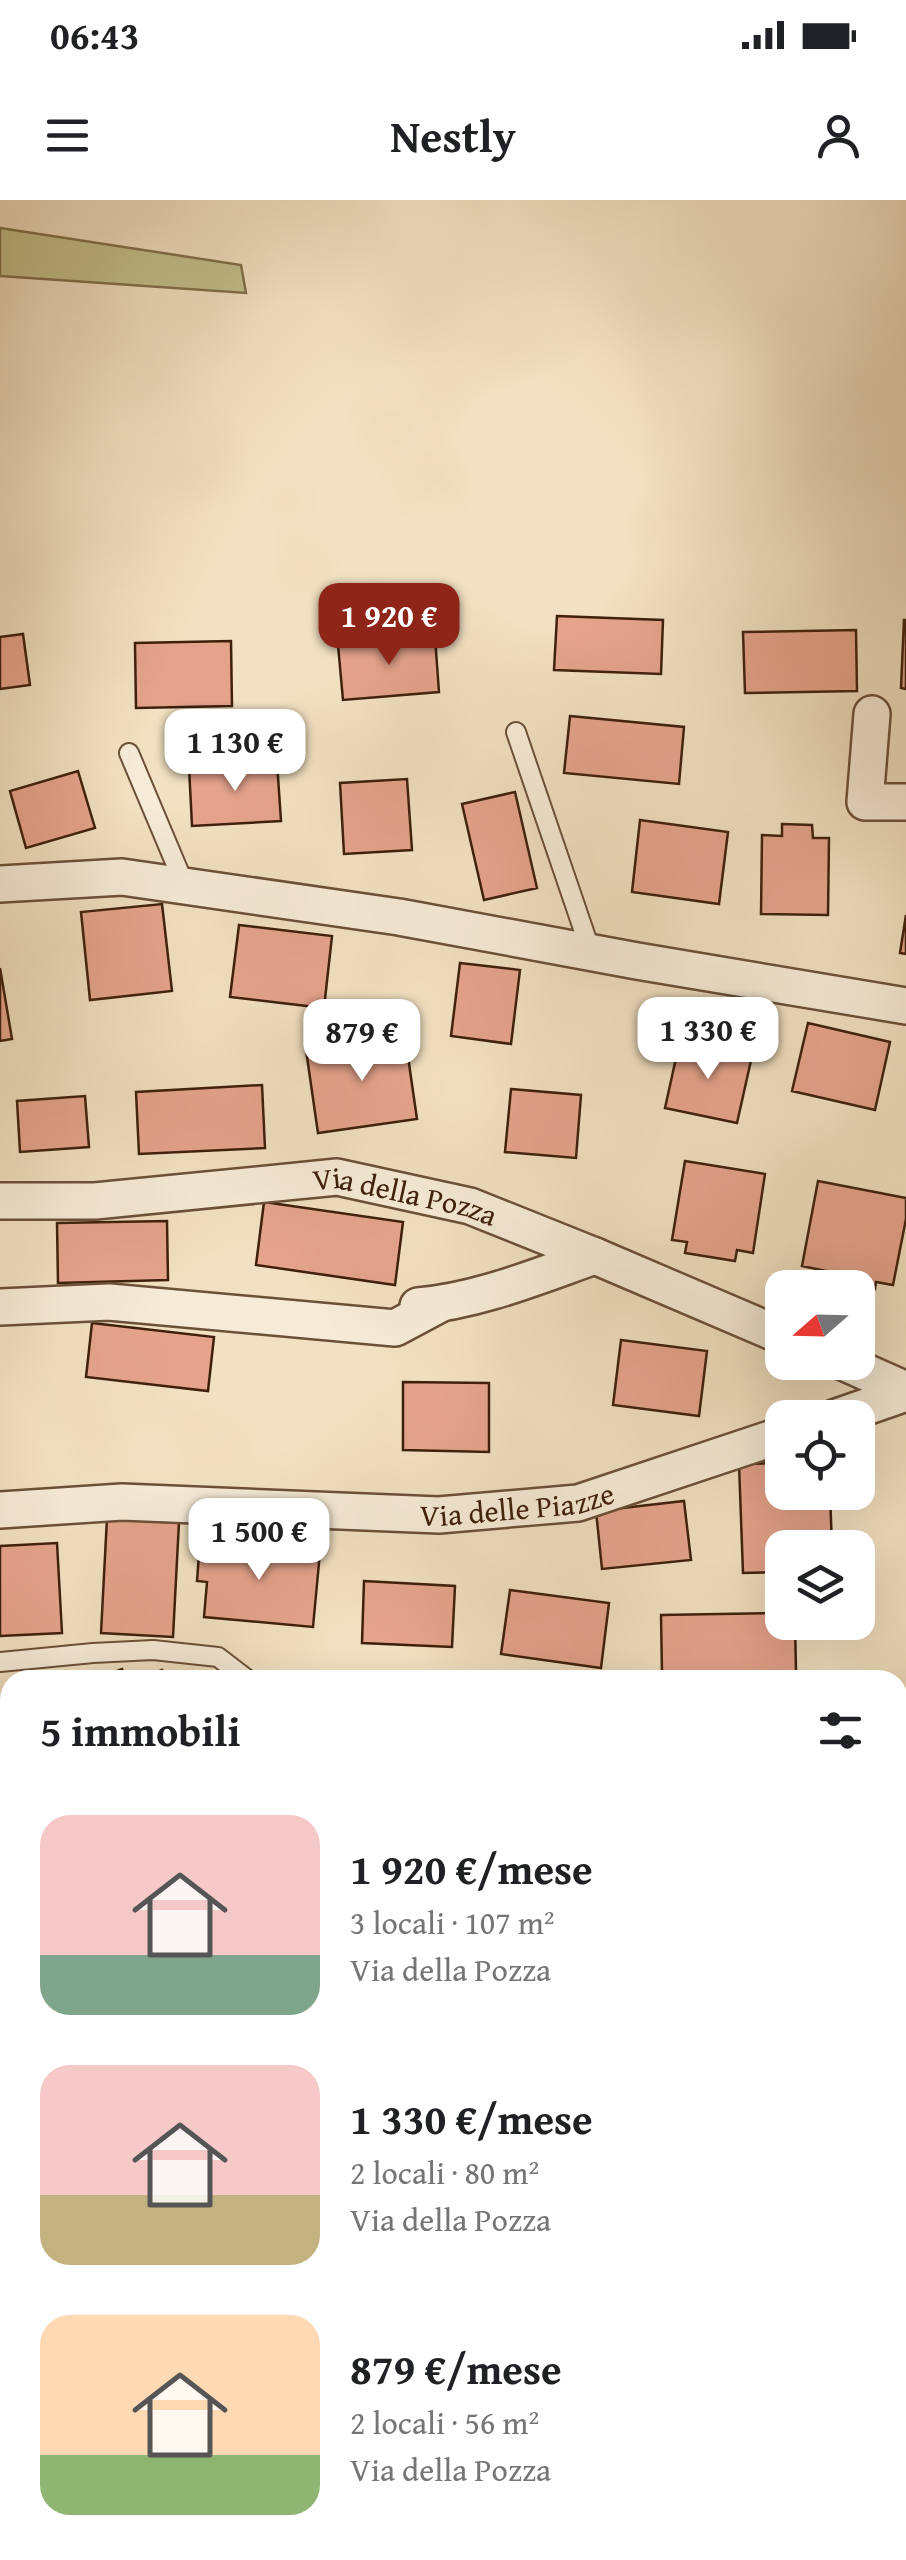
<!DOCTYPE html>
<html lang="it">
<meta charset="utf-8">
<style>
body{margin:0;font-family:"Gentium Book Plus",serif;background:#f6f6f6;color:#202124;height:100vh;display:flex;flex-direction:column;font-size:38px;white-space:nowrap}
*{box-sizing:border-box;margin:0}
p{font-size:32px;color:#757577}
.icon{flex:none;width:55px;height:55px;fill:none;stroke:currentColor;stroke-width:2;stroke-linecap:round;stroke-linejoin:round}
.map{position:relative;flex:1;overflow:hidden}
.panel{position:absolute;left:0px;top:1470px;width:908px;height:890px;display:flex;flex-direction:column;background:#fff;border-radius:30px 30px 0 0;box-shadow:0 10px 40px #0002}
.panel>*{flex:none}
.needle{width:65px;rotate:250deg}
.tools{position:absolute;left:765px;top:1070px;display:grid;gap:20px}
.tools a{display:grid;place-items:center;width:110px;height:110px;border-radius:20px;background:#fff;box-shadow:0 10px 40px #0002;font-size:50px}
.price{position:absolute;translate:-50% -85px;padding:0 22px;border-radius:20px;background:#fff;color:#222;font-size:32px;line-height:65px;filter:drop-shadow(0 2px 5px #0008)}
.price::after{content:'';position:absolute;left:50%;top:60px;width:30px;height:22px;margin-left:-15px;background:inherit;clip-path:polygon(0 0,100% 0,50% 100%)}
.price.on{background:#8f2418;color:#fff}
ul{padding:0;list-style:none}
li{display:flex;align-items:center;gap:30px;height:250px;padding:0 40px}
li span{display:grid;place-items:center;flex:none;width:280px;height:200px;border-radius:30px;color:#555}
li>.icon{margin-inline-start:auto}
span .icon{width:120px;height:120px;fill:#fffc;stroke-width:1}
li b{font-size:42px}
h2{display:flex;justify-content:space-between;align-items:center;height:120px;padding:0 40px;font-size:42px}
.status{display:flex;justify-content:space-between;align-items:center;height:70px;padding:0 50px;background:#fff;direction:ltr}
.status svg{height:28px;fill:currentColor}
header{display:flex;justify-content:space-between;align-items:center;height:130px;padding:0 40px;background:#fff;font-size:45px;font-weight:800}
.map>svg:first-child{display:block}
</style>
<div class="status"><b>06:43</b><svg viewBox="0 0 49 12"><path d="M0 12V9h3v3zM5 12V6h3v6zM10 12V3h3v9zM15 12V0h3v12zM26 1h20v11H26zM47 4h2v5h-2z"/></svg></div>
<header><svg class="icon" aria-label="menu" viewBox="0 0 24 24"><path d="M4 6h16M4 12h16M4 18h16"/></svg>Nestly<svg class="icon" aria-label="person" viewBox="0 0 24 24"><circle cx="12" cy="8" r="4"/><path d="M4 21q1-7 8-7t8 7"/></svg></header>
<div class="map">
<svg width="906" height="2360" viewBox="0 0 906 2360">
<rect width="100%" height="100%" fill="#f1e0c1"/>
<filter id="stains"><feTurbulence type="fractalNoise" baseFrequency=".002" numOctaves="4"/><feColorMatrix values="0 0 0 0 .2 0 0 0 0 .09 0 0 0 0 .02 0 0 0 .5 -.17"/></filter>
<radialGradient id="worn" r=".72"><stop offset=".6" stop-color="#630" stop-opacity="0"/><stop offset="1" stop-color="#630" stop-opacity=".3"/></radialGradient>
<path fill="#c2c08d" stroke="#80704c" stroke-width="2.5" d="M0 28 241 65 246 93 0 76Z"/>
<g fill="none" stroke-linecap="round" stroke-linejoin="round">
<path stroke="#787d75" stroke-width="10" d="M874 2360 906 2354"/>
</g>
<path fill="#e5a38c" stroke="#3e200b" stroke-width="2.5" d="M557 416 663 420 661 474 554 470Z
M904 420H906V489L901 488Z
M856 430 857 491 745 493 743 432Z
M23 434 30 485 0 489V437Z
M435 437 439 492 343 500 338 445Z
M231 441 232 506 136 508 135 443Z
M570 516 684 527 679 584 564 573Z
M277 562 281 621 192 626 189 567Z
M78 571 95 628 26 648 10 591Z
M407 579 412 650 344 654 340 583Z
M515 592 537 688 484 700 462 604Z
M640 620 728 632 719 704 632 692Z
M782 624 812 625 813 638H829L828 715 761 714 762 635 782 636Z
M162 704 172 791 90 800 81 712Z
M906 715V754L900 753Z
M239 725 332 736 324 808 230 797Z
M460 763 520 770 511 844 451 836Z
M0 768 12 839 0 841Z
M808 823 890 842 875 910 792 891Z
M405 836 417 919 318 933 306 850Z
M680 840 752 856 737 923 665 908Z
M262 885 265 948 139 954 136 892Z
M511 889 581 895 576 958 505 952Z
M85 896 89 947 20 952 17 901Z
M685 961 765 974 753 1053 737 1050 735 1061 685 1053 687 1042 672 1040Z
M818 981 906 998V1019L893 1085 876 1082 875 1089 824 1080 826 1071 802 1066Z
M264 1002 403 1022 395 1085 256 1065Z
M167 1021 168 1080 58 1083 57 1023Z
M92 1123 214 1137 208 1191 86 1177Z
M621 1140 707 1151 699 1216 613 1205Z
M403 1182 489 1183V1252L403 1250Z
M782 1263V1292H830L832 1348H782V1372L743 1373 739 1264Z
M684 1301 691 1360 602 1369 596 1311Z
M107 1318 179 1322 173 1437 101 1433Z
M200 1341 320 1352 313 1427 204 1417 207 1382 197 1381Z
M57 1343 62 1433 0 1436V1346Z
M364 1381 455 1386 452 1447 362 1443Z
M510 1390 609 1403 601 1468 501 1454Z
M782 1413V1422H795L796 1471 662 1474 661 1415Z
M122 1469 126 1480H92Z
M162 1470 166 1480H134Z
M10 1816V1879L0 1883V1820Z
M906 2010V2071L898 2072V2011Z"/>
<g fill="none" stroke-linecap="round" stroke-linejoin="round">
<defs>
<path id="service" d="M516 532 591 752
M129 553 185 686
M0 1462 93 1453 153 1450 218 1457 248 1480
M898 1737 906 1744
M0 2111 3 2117 10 2118"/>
<g id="minor">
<path d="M872 514 865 602H906"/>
<path d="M0 684 122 677 399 717 637 761 906 806"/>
<path id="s1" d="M0 1001H95L337 977 470 1006 595 1056 782 1136"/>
<path d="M418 1106C478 1101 538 1076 595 1056"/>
<path d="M0 1107 109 1102 395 1128 440 1104"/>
<path d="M843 1162 906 1190"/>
<path d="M834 1218 906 1193"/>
<path id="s2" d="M0 1310 122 1302 439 1315 578 1303 782 1235"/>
<path d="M898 2219 906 2216"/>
</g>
<path id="secondary" d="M898 1791 906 1790
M0 1997 10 1989"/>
</defs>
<use href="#service" stroke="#6b5038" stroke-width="22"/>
<use href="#minor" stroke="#6b5038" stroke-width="40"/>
<use href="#secondary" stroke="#3e200b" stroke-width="55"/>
<path stroke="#3e200b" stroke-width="6" stroke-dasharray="8 5" stroke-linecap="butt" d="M558 2360 579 2350"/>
<use href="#service" stroke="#f6ebd7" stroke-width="18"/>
<use href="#minor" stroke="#f6ebd7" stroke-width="35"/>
<use href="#secondary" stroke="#f6ebd7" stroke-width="50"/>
</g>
<g text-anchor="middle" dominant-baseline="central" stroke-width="8" stroke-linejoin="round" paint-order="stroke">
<g font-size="30" fill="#3e200b" stroke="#f6ebd7">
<text stroke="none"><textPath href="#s1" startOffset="408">Via della Pozza</textPath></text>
<text stroke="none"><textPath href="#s2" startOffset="518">Via delle Piazze</textPath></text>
</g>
</g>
<rect width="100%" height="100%" filter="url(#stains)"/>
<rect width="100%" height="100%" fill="url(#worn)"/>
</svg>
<div class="tools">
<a><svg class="needle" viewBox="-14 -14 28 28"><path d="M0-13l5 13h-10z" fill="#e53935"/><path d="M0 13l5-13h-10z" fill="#757577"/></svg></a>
<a><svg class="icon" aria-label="locate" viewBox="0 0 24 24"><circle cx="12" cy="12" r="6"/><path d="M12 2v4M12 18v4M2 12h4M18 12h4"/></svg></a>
<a><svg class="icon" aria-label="layers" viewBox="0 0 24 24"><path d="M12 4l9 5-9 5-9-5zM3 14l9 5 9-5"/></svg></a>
</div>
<b class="price on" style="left:389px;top:468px">1 920 €</b>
<b class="price" style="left:235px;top:594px">1 130 €</b>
<b class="price" style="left:708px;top:882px">1 330 €</b>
<b class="price" style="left:362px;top:884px">879 €</b>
<b class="price" style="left:259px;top:1383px">1 500 €</b>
<section class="panel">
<h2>5 immobili<svg class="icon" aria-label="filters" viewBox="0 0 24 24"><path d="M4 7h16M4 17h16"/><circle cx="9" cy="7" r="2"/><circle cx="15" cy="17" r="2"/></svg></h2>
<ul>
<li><span style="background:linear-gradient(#f6c9c9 70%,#7fa58c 0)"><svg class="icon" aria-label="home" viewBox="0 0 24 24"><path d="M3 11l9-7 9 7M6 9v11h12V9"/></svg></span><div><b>1 920 €/mese</b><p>3 locali · 107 m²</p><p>Via della Pozza</p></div></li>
<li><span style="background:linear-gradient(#f6c9c9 65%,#c2b280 0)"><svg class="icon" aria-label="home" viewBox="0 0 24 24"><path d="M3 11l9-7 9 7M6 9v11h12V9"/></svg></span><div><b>1 330 €/mese</b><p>2 locali · 80 m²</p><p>Via della Pozza</p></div></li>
<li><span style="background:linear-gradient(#ffd9b3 70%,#8fb573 0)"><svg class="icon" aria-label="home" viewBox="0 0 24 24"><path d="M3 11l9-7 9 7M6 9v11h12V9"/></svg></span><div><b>879 €/mese</b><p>2 locali · 56 m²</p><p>Via della Pozza</p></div></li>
</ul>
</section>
</div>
